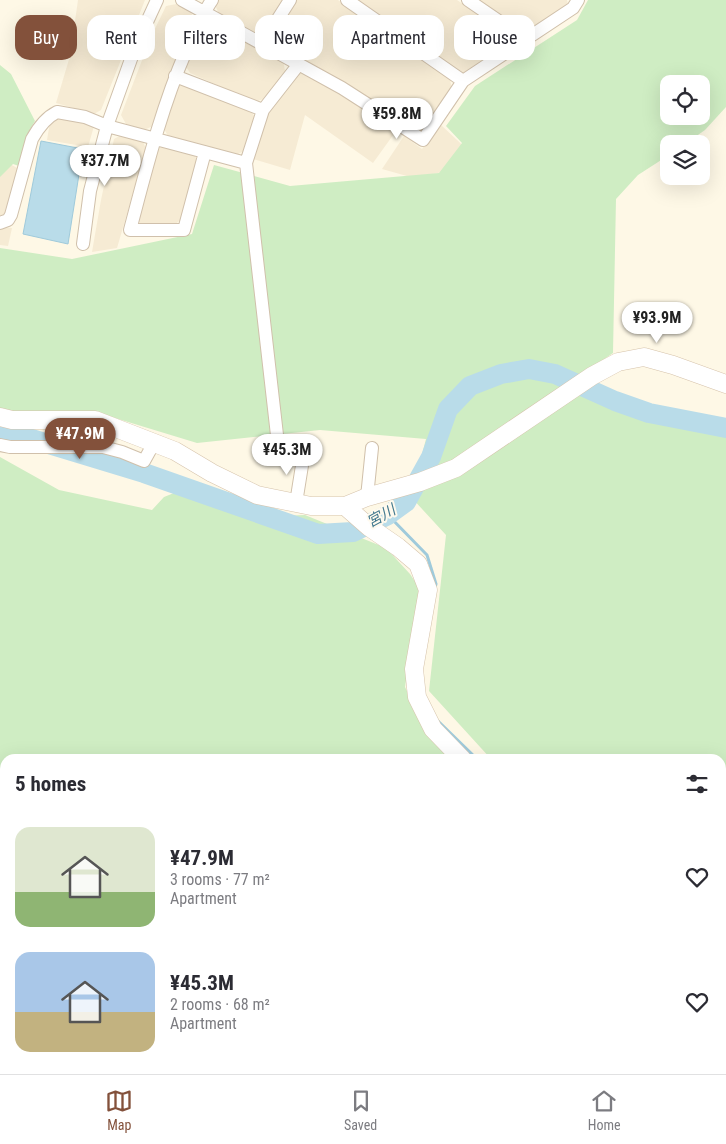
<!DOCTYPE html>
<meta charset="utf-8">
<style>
body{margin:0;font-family:"Roboto Condensed","Noto Sans JP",sans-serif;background:#f2f2f3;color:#2b2b33;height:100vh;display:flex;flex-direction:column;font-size:19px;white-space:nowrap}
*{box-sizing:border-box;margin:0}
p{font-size:16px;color:#7c7c81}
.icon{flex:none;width:28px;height:28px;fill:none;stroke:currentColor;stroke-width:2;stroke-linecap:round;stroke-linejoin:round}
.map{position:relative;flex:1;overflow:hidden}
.drawer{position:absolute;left:0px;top:754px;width:726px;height:321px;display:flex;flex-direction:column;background:#fff;border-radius:15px 15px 0 0;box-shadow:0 5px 20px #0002}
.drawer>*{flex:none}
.banner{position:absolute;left:15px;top:15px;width:696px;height:45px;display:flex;gap:10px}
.fabs{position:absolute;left:660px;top:75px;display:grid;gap:10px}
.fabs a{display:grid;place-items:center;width:50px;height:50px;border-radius:10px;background:#fff;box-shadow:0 5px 20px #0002;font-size:25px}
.price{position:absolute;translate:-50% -42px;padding:0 11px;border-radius:18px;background:#fff;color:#222;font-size:16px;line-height:32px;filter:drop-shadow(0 1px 2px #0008)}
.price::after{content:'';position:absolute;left:50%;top:30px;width:15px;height:11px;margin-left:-8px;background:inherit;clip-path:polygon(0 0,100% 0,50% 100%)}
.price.selected{background:#83513b;color:#fff}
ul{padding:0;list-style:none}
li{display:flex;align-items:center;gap:15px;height:125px;padding:0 15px}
li span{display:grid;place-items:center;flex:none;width:140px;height:100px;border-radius:15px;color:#555}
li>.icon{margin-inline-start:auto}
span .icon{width:60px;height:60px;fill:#fffc;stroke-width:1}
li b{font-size:21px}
h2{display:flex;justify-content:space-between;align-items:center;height:60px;padding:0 15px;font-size:21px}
.pill{padding:0 18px;border-radius:15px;background:#fff;box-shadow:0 5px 20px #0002;font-size:18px;line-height:45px}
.pill.selected{background:#83513b;color:#fff}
.tabs{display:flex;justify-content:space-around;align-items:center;height:70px;border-top:1px solid #e1e1e2;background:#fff;font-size:14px;color:#7c7c81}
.tabs a{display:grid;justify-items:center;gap:2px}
.tabs .selected{color:#83513b}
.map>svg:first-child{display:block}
</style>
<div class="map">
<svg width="726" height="1074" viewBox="0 0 726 1074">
<rect width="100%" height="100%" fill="#fef8e6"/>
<path fill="#f6ebd4" d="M78 0H145L101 110 94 114 56 103 70 56Z
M218 0H286L267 32 257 35 219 14 215 5Z
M297 0H338L450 78 452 90 424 130 414 132 279 48 274 38Z
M356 0H457L511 37 512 43 472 73 461 75Z
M475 0H567L568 4 529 31 518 29Z
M177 4 191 12 194 21 170 75 153 126 144 130 126 124 121 115 151 37 166 6Z
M213 24 283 60 285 71 266 98 255 102 190 73 185 65 203 26Z
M303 72 340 92 396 131 373 163 305 115 290 170 253 159 269 111 293 75Z
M186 83 251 111 256 119 246 150 236 155 168 136 163 127 176 87Z
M61 117 94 126 88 147 47 140 50 122Z
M441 125 472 154 462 168 414 178 382 169 404 136 422 149Z
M123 134 142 139 146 149 117 248 92 252 101 200 114 139Z
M165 145 193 153 198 161 182 219 174 225 142 227 137 218 156 150Z
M10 164 19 169 7 211 0 218V176Z
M0 227 12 228 8 246 0 245Z"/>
<path fill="#cfedc3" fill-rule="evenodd" d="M588 0H726V107L705 130 685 144H669V155L638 175 616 199 613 353 540 403 581 391 726 436V1074H695L691 1070H721V759H491L429 691 446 535 411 497 426 439 320 430 197 443 92 411 14 414 0 410V248L72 259 192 234 214 165 290 186 439 173 462 143 446 126 475 86 577 20ZM669 84H701V116H669Z
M0 65 11 74 35 121 29 131 19 166 13 164 0 177Z
M0 457 59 490 152 510 164 497 179 491 252 517 305 515 386 548 410 574 420 589 405 687 431 739 452 759H5V1070H653L656 1074H0Z"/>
<path fill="#b9dce9" stroke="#9fcadb" d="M41 141 83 149 68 244 23 234Z"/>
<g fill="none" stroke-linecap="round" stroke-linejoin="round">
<path stroke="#9fcadb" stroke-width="3" d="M388 515 427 555 436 584 435 588
M438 721 477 759
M685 1070 689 1074"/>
<path stroke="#b9dce9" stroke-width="20" d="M0 432 32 439 144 473 318 534 353 532 388 515 406 502 431 457 448 409 470 386 501 374 529 369 555 374 615 401 649 413 726 428"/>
<defs>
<path id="street" d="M182 0 342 88 423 140 463 81 573 8 578 0
M347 0 463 81
M468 0 525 39
M262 44 290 0
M175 76 263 110
M205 152 184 230H130C146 170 161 109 186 51 194 34 201 16 212 0
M246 163 263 110 299 64
M0 223 8 220 11 215 32 139C38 128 45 118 57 112L85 117 107 126 246 163 277 435
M83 244 90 191 107 126 135 48 157 0
M0 445 10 447H103L122 452 144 461 154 443
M367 497 372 448
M296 503 304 453"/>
<path id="secondary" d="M0 417 12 420H95L175 451 212 473 257 495 311 506H345L367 497 420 482 456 468 592 376 618 362 644 357 673 365 726 384
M345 506 369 527 398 547 418 564 428 590 414 669 417 697 433 729 462 759
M665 1070 668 1074"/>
</defs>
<use href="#street" stroke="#d0c0ab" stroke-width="14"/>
<use href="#secondary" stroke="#d6c3ab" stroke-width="19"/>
<use href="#street" stroke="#fff" stroke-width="12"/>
<use href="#secondary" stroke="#fff" stroke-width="18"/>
</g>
<g text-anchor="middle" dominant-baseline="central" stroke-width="4" stroke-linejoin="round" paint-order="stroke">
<g font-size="15" font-style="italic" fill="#41788e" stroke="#fffaee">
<text transform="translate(381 516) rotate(-29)">宮川</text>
</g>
</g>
</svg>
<div class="fabs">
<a><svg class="icon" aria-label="locate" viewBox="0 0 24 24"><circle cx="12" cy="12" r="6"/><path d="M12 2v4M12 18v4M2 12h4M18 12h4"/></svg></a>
<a><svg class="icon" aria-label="layers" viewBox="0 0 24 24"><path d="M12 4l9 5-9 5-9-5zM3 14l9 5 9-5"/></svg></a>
</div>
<b class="price" style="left:397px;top:140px">¥59.8M</b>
<b class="price" style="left:105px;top:187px">¥37.7M</b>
<b class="price" style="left:657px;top:344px">¥93.9M</b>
<b class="price selected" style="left:80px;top:460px">¥47.9M</b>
<b class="price" style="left:287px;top:476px">¥45.3M</b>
<div class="banner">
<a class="pill selected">Buy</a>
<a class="pill">Rent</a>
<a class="pill">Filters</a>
<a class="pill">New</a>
<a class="pill">Apartment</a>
<a class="pill">House</a>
</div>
<section class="drawer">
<h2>5 homes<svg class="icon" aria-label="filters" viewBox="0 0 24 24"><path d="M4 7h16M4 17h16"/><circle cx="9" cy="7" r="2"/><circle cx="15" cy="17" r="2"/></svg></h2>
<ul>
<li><span style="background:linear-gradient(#dfe7d0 65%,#8fb573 0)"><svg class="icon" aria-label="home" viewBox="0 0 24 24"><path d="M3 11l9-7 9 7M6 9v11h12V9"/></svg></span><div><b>¥47.9M</b><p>3 rooms · 77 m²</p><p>Apartment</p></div><svg class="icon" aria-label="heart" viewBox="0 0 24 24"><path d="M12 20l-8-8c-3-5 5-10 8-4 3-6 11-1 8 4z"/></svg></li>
<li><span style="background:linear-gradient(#a9c7e8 60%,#c2b280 0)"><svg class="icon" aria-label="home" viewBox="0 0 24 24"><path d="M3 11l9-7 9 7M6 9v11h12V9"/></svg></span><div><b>¥45.3M</b><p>2 rooms · 68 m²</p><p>Apartment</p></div><svg class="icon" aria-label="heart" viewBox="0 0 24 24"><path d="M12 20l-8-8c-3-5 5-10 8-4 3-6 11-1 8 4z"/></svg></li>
</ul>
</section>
</div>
<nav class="tabs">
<a class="selected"><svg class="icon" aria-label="map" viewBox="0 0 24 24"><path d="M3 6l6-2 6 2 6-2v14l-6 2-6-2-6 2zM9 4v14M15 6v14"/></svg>Map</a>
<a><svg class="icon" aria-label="saved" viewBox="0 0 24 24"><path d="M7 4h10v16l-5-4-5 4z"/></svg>Saved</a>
<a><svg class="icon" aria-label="home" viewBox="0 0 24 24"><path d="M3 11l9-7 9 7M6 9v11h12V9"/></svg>Home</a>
</nav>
